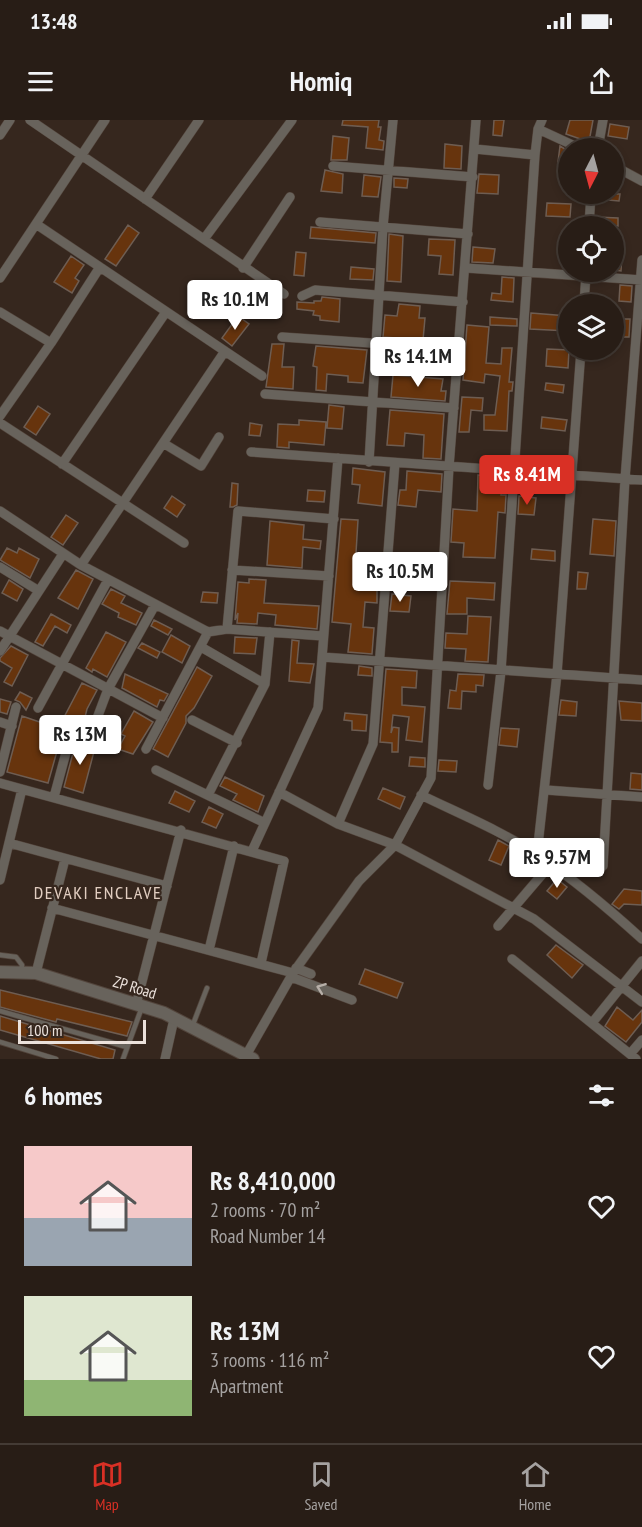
<!DOCTYPE html>
<meta charset="utf-8">
<style>
body{margin:0;font-family:"PT Sans Narrow",sans-serif;background:#342a23;color:#f1f3f6;height:100vh;display:flex;flex-direction:column;font-size:22px;white-space:nowrap}
*{box-sizing:border-box;margin:0}
p{font-size:20px;color:#a5a2a1}
.icon{flex:none;width:33px;height:33px;fill:none;stroke:currentColor;stroke-width:2;stroke-linecap:round;stroke-linejoin:round}
.map{position:relative;height:939px;overflow:hidden}
.panel{display:flex;flex-direction:column;background:#281d16;flex:1}
.panel>*{flex:none}
.needle{width:39px;rotate:186deg}
.buttons{position:absolute;left:558px;top:18px;display:grid;gap:12px}
.buttons a{display:grid;place-items:center;width:66px;height:66px;border-radius:50%;background:#281d16;box-shadow:0 3px 9px #0003,0 0 0 2px #443b35;font-size:30px}
.scale{position:absolute;left:18px;bottom:15px;width:128px;box-sizing:border-box;padding-left:6px;border:3px solid #ebe1db;border-top:0;font-size:16px;line-height:21px;white-space:nowrap;color:#ebe1db;-webkit-text-stroke:4px #36271e;paint-order:stroke}
.price{position:absolute;translate:-50% -51px;padding:0 14px;border-radius:6px;background:#fff;color:#222;font-size:20px;line-height:39px;filter:drop-shadow(0 2px 3px #0008)}
.price::after{content:'';position:absolute;left:50%;top:36px;width:18px;height:14px;margin-left:-9px;background:inherit;clip-path:polygon(0 0,100% 0,50% 100%)}
.price.on{background:#d93025;color:#fff}
ul{padding:0;list-style:none}
li{display:flex;align-items:center;gap:18px;height:150px;padding:0 24px}
li span{display:grid;place-items:center;flex:none;width:168px;height:120px;border-radius:0px;color:#555}
li>.icon{margin-inline-start:auto}
span .icon{width:72px;height:72px;fill:#fffc;stroke-width:1}
li b{font-size:26px}
h2{display:flex;justify-content:space-between;align-items:center;height:72px;padding:0 24px;font-size:26px}
.status{display:flex;justify-content:space-between;align-items:center;height:42px;padding:0 30px;background:#281d16;direction:ltr}
.status svg{height:16px;fill:currentColor}
header{display:flex;justify-content:space-between;align-items:center;height:78px;padding:0 24px;background:#281d16;font-size:27px;font-weight:700}
.tabs{display:flex;justify-content:space-around;align-items:center;height:84px;border-top:2px solid #443b35;background:#281d16;font-size:16px;color:#a5a2a1}
.tabs a{display:grid;justify-items:center;gap:3px}
.tabs .on{color:#d93025}
.map>svg:first-child{display:block}
</style>
<div class="status"><b>13:48</b><svg viewBox="0 0 49 12"><path d="M0 12V9h3v3zM5 12V6h3v6zM10 12V3h3v9zM15 12V0h3v12zM26 1h20v11H26zM47 4h2v5h-2z"/></svg></div>
<header><svg class="icon" aria-label="menu" viewBox="0 0 24 24"><path d="M4 6h16M4 12h16M4 18h16"/></svg>Homiq<svg class="icon" aria-label="share" viewBox="0 0 24 24"><path d="M12 15V3M7 8l5-5 5 5M5 13v7h14v-7"/></svg></header>
<div class="map">
<svg width="642" height="939" viewBox="0 0 642 939">
<rect width="100%" height="100%" fill="#36271e"/>
<path fill="#67340d" stroke="#6e5d52" stroke-width="1.5" d="M343 0H379L378 7H381L379 20 384 21 383 30 366 28 368 7 342 5Z
M494 0H504L502 16 493 15Z
M570 0H593L589 22 566 14Z
M610 4 629 7 627 19 608 16Z
M333 16 349 18 347 40H331Z
M445 24 462 26 461 49 444 48Z
M560 26 568 31V43L558 42Z
M325 50 343 54 342 73 321 71Z
M479 54 499 55 498 74 477 73Z
M364 55 381 57 378 77 362 76Z
M394 58 408 59 407 68 394 67Z
M598 74H620L619 81 597 79Z
M547 83 571 84 570 97 546 96Z
M596 97 618 98V106H596Z
M128 105 139 113 116 146 105 139Z
M311 107 376 113 375 123 310 118Z
M389 114 403 116 401 162 387 161Z
M429 119 455 120 453 155 439 154 441 136 428 135Z
M473 127 495 129 493 143 472 142Z
M296 132 306 133 304 156 294 155Z
M614 134 622 135 621 151 614 150Z
M71 136 84 145 75 158 79 161 72 173 54 162Z
M351 147 374 149 373 160 350 159Z
M502 157 514 158 513 182 491 180 492 173 501 174Z
M620 165 632 166 631 182 619 181Z
M322 177 340 179 339 202 320 200V196L313 195 314 191 297 189V182L314 183V181H321Z
M399 184 420 186 419 198H425L423 220 383 217 385 195 397 196Z
M531 193 568 196V211L530 209Z
M238 196 249 204 232 226 222 218Z
M490 197 517 199V206L490 205Z
M617 199H630L629 217H617Z
M467 205 489 207 486 243 501 244 502 228H512L509 262H513L512 271H509L507 311 484 310V295H495L500 256 485 254 484 263 463 260Z
M272 224H284L282 247H294L293 269 266 267Z
M316 226 367 230 363 263 348 262V256L327 254 326 271 316 270 317 247 313 246Z
M547 229 569 230 568 248 546 246Z
M393 255 443 259 441 271H446L445 281 391 277Z
M546 263 564 265 563 273 545 270Z
M462 277 483 278 482 291 471 290 469 312H459Z
M329 285 344 287 342 309 327 308Z
M38 286 50 294 36 315 24 307Z
M390 290 444 294 441 339 423 338 424 315 405 313 404 326 387 325Z
M542 297 567 300 565 311 541 308Z
M299 300 326 302 324 325 289 322V328L277 327 278 304 299 305Z
M250 303 262 305 260 316 249 315Z
M353 348 385 352 382 386 358 383 360 365 352 364Z
M407 351 442 354 441 372 418 370 416 387 398 385 400 370H406Z
M478 355 503 357 501 375H506L505 393 498 392 495 438 463 437 464 423 451 422 453 389 477 391Z
M232 363 238 364 237 385 233 387H230Z
M308 370 325 371 324 382 307 381Z
M172 376 185 385 177 397 164 388Z
M519 376 536 378 534 395 518 394Z
M66 395 78 403 63 425 51 417Z
M341 399 358 400 354 466 377 468V483L365 482 363 507 374 508 372 534 348 532 351 504 332 502Z
M593 399 616 401 614 436 590 434Z
M270 401 304 405 303 419 321 421 320 429 303 427 302 448 267 445Z
M7 428 17 433 19 428 39 439 30 458 0 440Z
M532 429 555 431V441L531 439Z
M394 438 415 440 414 457 393 455Z
M76 450 93 459 78 489 58 478Z
M578 452 588 453 586 469H577Z
M249 459 266 460 264 483 319 486 317 509 275 505 276 495 258 493 257 504 237 503 238 493 235 500 238 462 249 463Z
M9 460 23 469 17 481 2 473Z
M450 461 495 463 494 480 467 478V494H447Z
M111 469 125 476 121 483 142 493 136 505 118 497 119 493 102 484Z
M203 472 218 473 217 483 201 482Z
M392 474 411 476 409 492 390 491Z
M51 494 71 505 67 513 55 506 43 526 35 522Z
M468 496 491 497 488 542 465 541 466 529 445 528 446 513 467 514Z
M154 500 172 509 168 515 151 506Z
M106 512 126 522 107 557 93 549 92 552 86 548Z
M171 515 190 526 182 543 162 532Z
M235 517 257 518 255 534 234 533Z
M292 520 299 521 297 543 314 544 310 563 289 561Z
M142 523 160 532 157 538 138 528Z
M11 526 28 535 12 566 4 562 12 548 0 541V538Z
M359 546 372 548V556L358 555Z
M197 547 212 556 194 588 186 596V603L168 637 153 629Z
M386 549 417 551 416 568 402 567V585L425 587 422 622 406 620 409 597 393 595 391 613 393 607 399 608 398 632H392V623L380 622Z
M125 554 168 574 164 581 160 580 157 587 122 568Z
M458 554 484 555 483 566 476 565V572L462 571 461 589 448 588 450 570 456 571Z
M82 563 97 570 87 589 84 601 87 603 82 614 61 603Z
M20 572 32 578 26 590 20 582 15 580Z
M0 579 11 582 7 594 0 592Z
M561 580 577 582 576 596 559 595Z
M619 581 642 583V601L621 600Z
M134 591 153 602 133 634 118 629 125 616 121 614Z
M345 593 367 595 366 611 352 610V601L344 600Z
M22 596 63 610 48 663 7 652Z
M501 608 519 609 517 627 499 625Z
M77 618 88 623 96 624 83 673 64 667Z
M410 637 425 638V647L409 646Z
M439 640 457 641 456 652 438 651Z
M631 653 642 654V670L630 669Z
M225 657 264 676 258 692 233 680 237 674 220 666Z
M383 668 405 677 400 689 378 679Z
M175 671 195 681 189 692 169 683Z
M209 687 223 694 216 708 202 702Z
M498 720 509 726 501 745 489 740Z
M557 759 567 767 557 779 547 771Z
M624 769 642 771V785L624 784 619 789 612 784Z
M556 825 583 845 572 858 547 835Z
M365 849 403 863 397 878 359 864Z
M0 870 132 902 127 916 57 899 56 902 0 887Z
M617 887 633 900 642 890V902L626 922 605 906Z
M0 896 115 930 113 939H101L0 910Z"/>
<g fill="none" stroke-linecap="round" stroke-linejoin="round">
<defs>
<path id="service" d="M0 835 16 837 22 845 21 852
M0 891 127 927
M192 907 207 868
M0 922 56 939
M123 939 142 887"/>
<path id="minor" d="M30 0 284 174
M538 9 579 28
M0 15 10 0
M598 28 603 0
M475 29 535 35
M333 46 473 57
M614 46 642 61
M145 79 199 0
M320 102 468 114
M36 104 262 256
M589 106 591 74
M204 119 292 0
M243 148 290 77
M466 148 642 160
M0 158 105 0
M302 176 315 170 463 182
M584 184 586 154
M0 192 51 223 0 296
M282 217 459 229
M51 223 100 147
M265 274 454 288
M0 303 184 423
M163 323 201 346 219 317
M251 332 642 360
M369 342 383 107 393 0
M62 344 166 192
M0 391 81 445 208 512 227 509 323 516
M81 445 225 231
M0 447 39 471
M232 450 329 456
M227 509 238 391 334 399
M0 511 163 598
M201 527 265 564
M0 531 63 434
M322 537 642 560
M38 588 108 460
M192 600 237 623
M0 602 12 606
M90 617 108 569 155 485
M146 629 208 512
M156 650 265 703
M0 652 16 587
M0 663 284 741 261 843
M488 665 501 551 535 35 538 9 542 0
M546 670 642 677
M279 672 338 704 395 725 534 799 642 882
M208 675 265 564 270 512
M421 675C460 694 502 711 539 736 576 761 609 789 642 819
M54 677 71 614
M338 704 373 624 395 343
M9 723 167 766
M252 731 318 588 338 338
M537 734 557 554 581 230
M603 746 625 359 642 140
M0 760 22 669
M52 788 293 853
M498 806 551 744
M209 830 234 726
M512 839 636 939
M296 848 311 854
M36 853 65 739
M291 857 352 880
M136 885 181 710
M592 903 642 841
M630 934 642 920
M165 939 174 899
M244 939 293 853 359 761 395 725 431 658 449 347 476 0"/>
<path id="tertiary" d="M0 852 36 853 164 893 253 939"/>
</defs>
<use href="#service" stroke="#53453c" stroke-width="6"/>
<use href="#minor" stroke="#53453c" stroke-width="10"/>
<use href="#tertiary" stroke="#53453c" stroke-width="14"/>
<use href="#service" stroke="#68635c" stroke-width="4.5"/>
<use href="#minor" stroke="#68635c" stroke-width="9"/>
<use href="#tertiary" stroke="#68635c" stroke-width="12"/>
</g>
<defs><path id="oneway-chevron" d="M-2-3.5L2.5 0L-2 3.5" fill="none" stroke-width="1.6" stroke-linecap="round" stroke-linejoin="round" transform="scale(1.5)"/></defs>
<use stroke="#b7afa8" href="#oneway-chevron" transform="translate(321 868) rotate(-159)"/>
<g text-anchor="middle" dominant-baseline="central" stroke-width="4.5" stroke-linejoin="round" paint-order="stroke">
<g font-size="16" fill="#ebe1db" stroke="#36271e">
<text transform="translate(135 867) rotate(17)">ZP Road</text>
</g>
<g font-size="18" letter-spacing="1.5" fill="#e2cec1" stroke="#36271e">
<text x="98" y="772">DEVAKI ENCLAVE</text>
</g>
</g>
</svg>
<div class="buttons">
<a><svg class="needle" viewBox="-14 -14 28 28"><path d="M0-13l5 13h-10z" fill="#e53935"/><path d="M0 13l5-13h-10z" fill="#a5a2a1"/></svg></a>
<a><svg class="icon" aria-label="locate" viewBox="0 0 24 24"><circle cx="12" cy="12" r="6"/><path d="M12 2v4M12 18v4M2 12h4M18 12h4"/></svg></a>
<a><svg class="icon" aria-label="layers" viewBox="0 0 24 24"><path d="M12 4l9 5-9 5-9-5zM3 14l9 5 9-5"/></svg></a>
</div>
<div class="scale">100 m</div>
<b class="price" style="left:235px;top:211px">Rs 10.1M</b>
<b class="price" style="left:418px;top:268px">Rs 14.1M</b>
<b class="price on" style="left:527px;top:386px">Rs 8.41M</b>
<b class="price" style="left:400px;top:483px">Rs 10.5M</b>
<b class="price" style="left:80px;top:646px">Rs 13M</b>
<b class="price" style="left:557px;top:769px">Rs 9.57M</b>
</div>
<section class="panel">
<h2>6 homes<svg class="icon" aria-label="filters" viewBox="0 0 24 24"><path d="M4 7h16M4 17h16"/><circle cx="9" cy="7" r="2"/><circle cx="15" cy="17" r="2"/></svg></h2>
<ul>
<li><span style="background:linear-gradient(#f6c9c9 60%,#9aa5b1 0)"><svg class="icon" aria-label="home" viewBox="0 0 24 24"><path d="M3 11l9-7 9 7M6 9v11h12V9"/></svg></span><div><b>Rs 8,410,000</b><p>2 rooms · 70 m²</p><p>Road Number 14</p></div><svg class="icon" aria-label="heart" viewBox="0 0 24 24"><path d="M12 20l-8-8c-3-5 5-10 8-4 3-6 11-1 8 4z"/></svg></li>
<li><span style="background:linear-gradient(#dfe7d0 70%,#8fb573 0)"><svg class="icon" aria-label="home" viewBox="0 0 24 24"><path d="M3 11l9-7 9 7M6 9v11h12V9"/></svg></span><div><b>Rs 13M</b><p>3 rooms · 116 m²</p><p>Apartment</p></div><svg class="icon" aria-label="heart" viewBox="0 0 24 24"><path d="M12 20l-8-8c-3-5 5-10 8-4 3-6 11-1 8 4z"/></svg></li>
</ul>
</section>
<nav class="tabs">
<a class="on"><svg class="icon" aria-label="map" viewBox="0 0 24 24"><path d="M3 6l6-2 6 2 6-2v14l-6 2-6-2-6 2zM9 4v14M15 6v14"/></svg>Map</a>
<a><svg class="icon" aria-label="saved" viewBox="0 0 24 24"><path d="M7 4h10v16l-5-4-5 4z"/></svg>Saved</a>
<a><svg class="icon" aria-label="home" viewBox="0 0 24 24"><path d="M3 11l9-7 9 7M6 9v11h12V9"/></svg>Home</a>
</nav>
